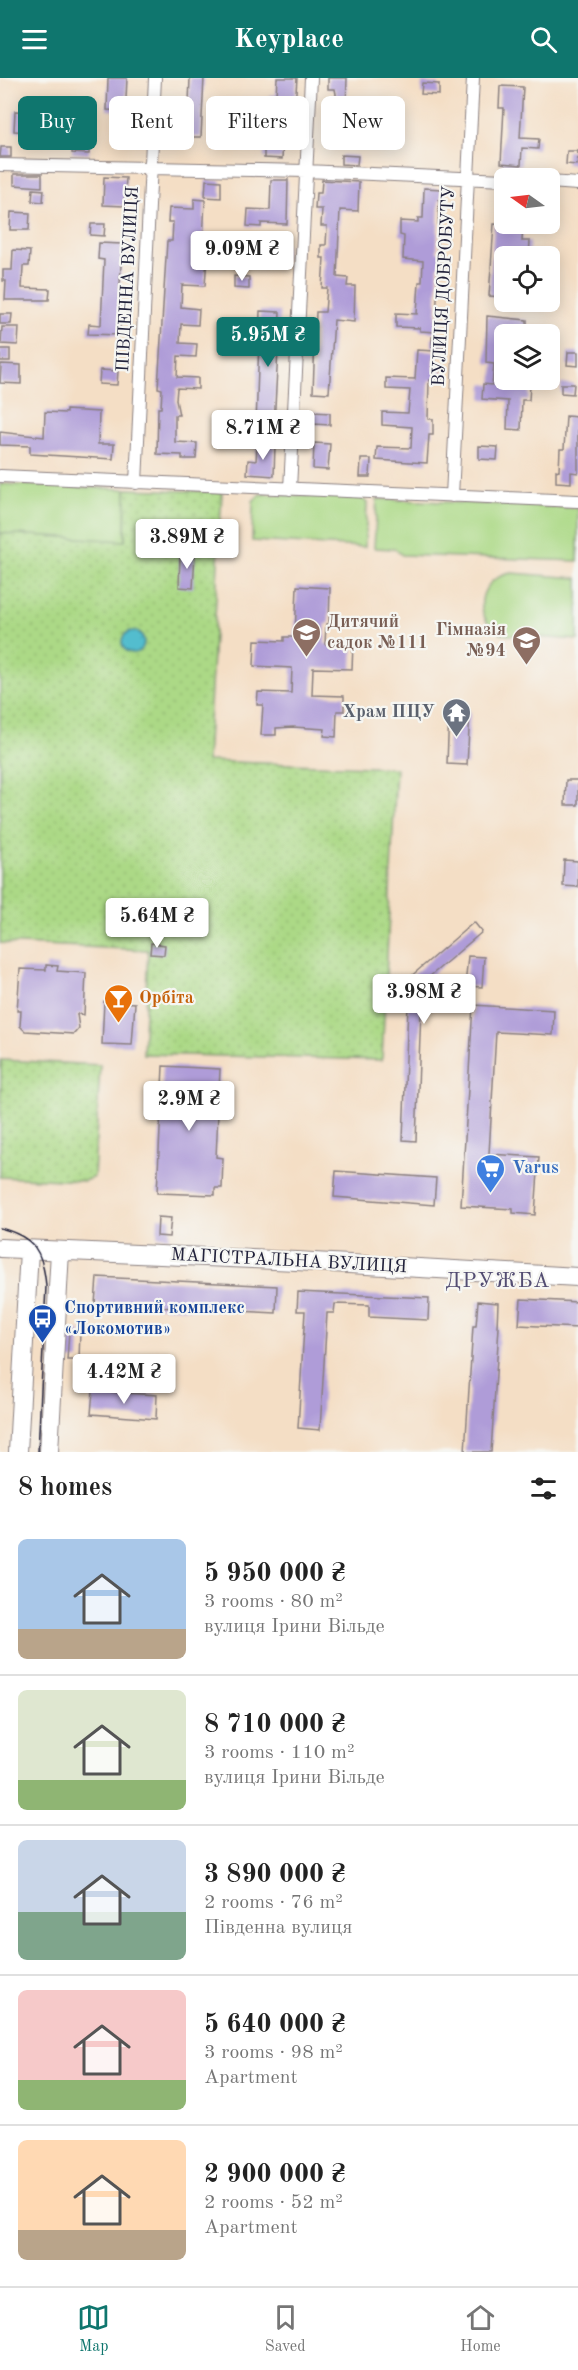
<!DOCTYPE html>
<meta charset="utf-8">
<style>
body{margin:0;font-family:"Old Standard TT",serif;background:#f6f6f6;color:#222;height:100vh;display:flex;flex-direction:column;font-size:22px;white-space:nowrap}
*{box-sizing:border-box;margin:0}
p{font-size:20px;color:#767676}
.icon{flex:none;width:33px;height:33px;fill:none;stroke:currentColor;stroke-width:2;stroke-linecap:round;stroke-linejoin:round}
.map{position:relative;height:1374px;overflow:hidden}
.panel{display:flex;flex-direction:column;background:#fff;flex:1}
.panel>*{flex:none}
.hud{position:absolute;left:18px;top:18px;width:543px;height:54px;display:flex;gap:12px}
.needle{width:39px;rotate:284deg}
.buttons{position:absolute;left:494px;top:90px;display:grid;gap:12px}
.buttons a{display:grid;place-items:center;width:66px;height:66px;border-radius:9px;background:#fff;box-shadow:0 3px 15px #0003;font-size:30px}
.price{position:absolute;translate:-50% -51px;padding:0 14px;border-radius:6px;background:#fff;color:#222;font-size:20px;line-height:39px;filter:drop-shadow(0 2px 3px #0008)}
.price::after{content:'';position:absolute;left:50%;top:36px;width:18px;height:14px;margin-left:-9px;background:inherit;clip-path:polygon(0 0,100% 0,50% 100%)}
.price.current{background:#0f766e;color:#fff}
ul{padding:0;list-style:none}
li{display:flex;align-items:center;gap:18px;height:150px;padding:0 18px}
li+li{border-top:2px solid #e0e0e0}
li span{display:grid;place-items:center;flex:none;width:168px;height:120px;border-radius:9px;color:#555}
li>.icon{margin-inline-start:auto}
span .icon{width:72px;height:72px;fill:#fffc;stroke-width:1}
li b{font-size:26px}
h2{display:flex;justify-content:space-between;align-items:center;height:72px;padding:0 18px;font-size:26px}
.tag{padding:0 21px;border-radius:9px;background:#fff;box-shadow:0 3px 15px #0003;font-size:21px;line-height:54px}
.tag.current{background:#0f766e;color:#fff}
header{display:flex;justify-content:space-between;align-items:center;height:78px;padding:0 18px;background:#0f766e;color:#fff;font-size:27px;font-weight:600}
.dock{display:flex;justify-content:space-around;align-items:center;height:84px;border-top:2px solid #e0e0e0;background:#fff;font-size:16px;color:#767676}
.dock a{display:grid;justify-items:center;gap:3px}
.dock .current{color:#0f766e}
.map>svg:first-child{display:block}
</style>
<header><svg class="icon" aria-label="menu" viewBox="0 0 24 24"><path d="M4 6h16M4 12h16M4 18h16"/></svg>Keyplace<svg class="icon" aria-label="search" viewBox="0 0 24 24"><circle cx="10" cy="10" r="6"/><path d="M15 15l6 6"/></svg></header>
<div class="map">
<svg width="578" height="1374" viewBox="0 0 578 1374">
<defs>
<pattern id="park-dots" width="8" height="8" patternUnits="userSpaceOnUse" patternTransform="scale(1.5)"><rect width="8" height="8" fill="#acd986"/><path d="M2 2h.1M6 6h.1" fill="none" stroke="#94ba75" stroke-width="1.8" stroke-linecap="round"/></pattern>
<pattern id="water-ripples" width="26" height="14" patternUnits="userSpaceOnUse" patternTransform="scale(1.5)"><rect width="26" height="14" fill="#52bdce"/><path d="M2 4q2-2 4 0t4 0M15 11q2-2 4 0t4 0" fill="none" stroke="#4499a8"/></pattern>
</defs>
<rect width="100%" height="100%" fill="#f6f6f2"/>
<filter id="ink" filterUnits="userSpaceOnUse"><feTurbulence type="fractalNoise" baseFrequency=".0167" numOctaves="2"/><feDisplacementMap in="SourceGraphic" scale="12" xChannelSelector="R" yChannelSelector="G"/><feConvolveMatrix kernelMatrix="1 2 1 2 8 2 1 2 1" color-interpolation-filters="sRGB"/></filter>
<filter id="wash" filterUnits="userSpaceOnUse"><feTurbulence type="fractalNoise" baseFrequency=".008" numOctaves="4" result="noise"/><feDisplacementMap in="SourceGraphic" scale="24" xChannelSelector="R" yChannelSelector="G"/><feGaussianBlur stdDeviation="1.35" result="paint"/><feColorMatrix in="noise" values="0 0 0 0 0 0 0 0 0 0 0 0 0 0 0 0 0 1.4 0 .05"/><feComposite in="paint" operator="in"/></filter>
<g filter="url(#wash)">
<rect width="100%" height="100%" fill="#f4dec5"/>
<path fill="#acd986" stroke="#677e60" stroke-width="1.5" d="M0 406 126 411 123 545H0Z
M260 416 362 420 367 425 365 469 252 463 253 423Z
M377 421 578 430V483L402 477 395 471 374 470Z
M511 495 578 500V562L508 557C473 549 472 502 511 495Z"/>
<path fill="url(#park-dots)" stroke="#677e60" stroke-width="1.5" d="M126 411 222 414 207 683 396 690 382 982 143 976 148 872 0 865V455L125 463Z
M1 982 100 987 94 1099 84 1103 0 1099Z"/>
<path fill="url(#water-ripples)" stroke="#3a7084" stroke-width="1.5" d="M122 564a11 11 0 1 1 22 0a11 11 0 1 1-22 0Z"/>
<g id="blocks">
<path fill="#af9cd8" d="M108 0H127L126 21H131V33L107 32Z
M190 0H204L201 59H184L185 37H181V23L189 24Z
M277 0H297L295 28H300L299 39 286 38 287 28 268 27 269 17H276Z
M328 0H347L346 30H351L350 43 335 42 336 16 335 11H328Z
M422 5 439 6V17L421 16Z
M500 8 523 9 520 60 539 61 538 71 522 70 521 87 501 85 504 30H499Z
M15 33 36 34V54L14 53Z
M79 34 91 35 89 76 72 75 73 58H78Z
M228 46 243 47 242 59 227 58Z
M264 61 283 62 282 81 264 80Z
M1 69H11V79H0Z
M567 73H578L577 87 566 86Z
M341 77 358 78 357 87 341 86Z
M14 96H42V109L14 107Z
M104 99 126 100 124 128 103 127Z
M206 102 221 103V120L205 119Z
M271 102H288L287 146 261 145V149L247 148 248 131 270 132Z
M322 102 359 104 358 133 340 132 337 199 348 200 347 208H355L354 244 334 242 329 315 313 314 316 234H325L327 210H322L324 180H321V167H326L327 148H321L322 131H315L316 115H321Z
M424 110 442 111 441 123 439 122 437 174H441L440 188H438L436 254 420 253V250L396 249V235L417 236 419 204H422L423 183 403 181 404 158 400 157V143L418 144V140H423Z
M33 111 44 112 43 124 32 123Z
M194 121 205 122 203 164H208L205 208 182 207 181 229 199 231 198 247 181 246 180 265 197 266 196 279 178 278 177 299 198 300V311L177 310 176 322 179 337H175V364L197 365 196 381H182V377L157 376 158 330H161L162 311 158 310 167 163H172L173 144H168L169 130 194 131Z
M11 134 30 135 29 152H10Z
M91 146H105L104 158 90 157Z
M494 146 523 148 522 163H530L529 178H504V219L489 218Z
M263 164 286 166 285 182 262 184Z
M99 165 122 166 119 228H121L120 257 88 256 89 246 101 247 104 182 98 181Z
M13 172 30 173 29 188H23L22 210 50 211 49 222H5L6 203H3V192H12Z
M234 198 249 199V211L234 210Z
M260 233 280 234 274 348 256 347Z
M0 236H12L11 246H0Z
M487 238 527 242V253L502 252 503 305 530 307 529 322H522L521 352 507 351 508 323 482 321 483 306 492 307 494 286 486 285Z
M2 249H19L18 267 1 266Z
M432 259 444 260V270L432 269Z
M0 271H10V283H0Z
M417 272 435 273 434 292 443 293 442 303 429 302 428 341H433V357H429L427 385 376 382 377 369 411 370 412 349 382 347V334L408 335 410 312 386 311V300L415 301Z
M568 274H578V288L567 287Z
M1 286 21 287V306L0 305Z
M100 292 118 293 117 307 99 306Z
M561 306H574L573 316 561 315Z
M66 332 99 334 98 366H114L113 381 30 376V368L0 367V354L44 359 45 334 66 335Z
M313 334 330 335V347L313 346Z
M566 338 578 339V395L571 394V405L556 404V392L559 393 560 371H564Z
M314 365 330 366 328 392 313 391Z
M257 367H275L274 398 247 396 248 382 256 383Z
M479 368 498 369 497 382 479 381Z
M361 381H371L370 399H360Z
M180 475 195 476 193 510 179 509Z
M297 508 330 510 329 546H326L325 566 353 567 352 591 313 590 312 617 344 618V633H337L336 659 324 658 325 651 293 649 276 650V657H261L263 627H257L258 614 291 615 292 590 254 588 255 562 284 563V559H295Z
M449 633 470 634 467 687 447 686Z
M566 702H578V727H565Z
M564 782 578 783V809L563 808Z
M474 844 482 854 422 905 416 1063 403 1062 409 900Z
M151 865 165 867 164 877 150 876Z
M468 878 484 879 482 909 465 908Z
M46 887 58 888 57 893 86 895 84 937 77 936 79 950 74 956 25 953 20 948 21 933H17L20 891 46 892Z
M104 923 135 925 132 967 102 966Z
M473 927 554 932 553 957 496 954 489 1076 539 1079 535 1137 513 1135V1131L461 1128Z
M163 988 220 991 216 1079 223 1080 222 1110H215V1117L157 1115Z
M336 1093 436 1100 434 1127 334 1119Z
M158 1139 171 1140 169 1159 157 1158Z
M97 1199 277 1208 276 1235 95 1226Z
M298 1214 429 1220 428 1242 369 1239V1227L335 1226 334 1235H327L320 1352 298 1350 305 1233H297Z
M521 1221 578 1224V1250L519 1247Z
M478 1223 498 1225 497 1249H499L491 1374H465L473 1248H476Z
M69 1253H80L79 1282H67Z
M93 1313 157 1317 156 1341 91 1336Z"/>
</g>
</g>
<g filter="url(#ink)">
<use href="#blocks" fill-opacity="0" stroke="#8b8080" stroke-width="1.5"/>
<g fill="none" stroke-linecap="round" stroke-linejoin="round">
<defs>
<path id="street" d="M0 87 306 93 504 102
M549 104 578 106
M0 398 578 423
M136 405 155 0
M290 411 311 0
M452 418 473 0"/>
<path id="secondary" d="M0 1170 296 1183 578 1199
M18 1374 29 1172
M49 1374 60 1173"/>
</defs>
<use href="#street" stroke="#8b8080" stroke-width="14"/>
<use href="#secondary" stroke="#8b8080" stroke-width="20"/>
<use href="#street" stroke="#fff" stroke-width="12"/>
<use href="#secondary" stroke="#fff" stroke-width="18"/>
<path stroke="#22223b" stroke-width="1.5" d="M0 1150C35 1159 43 1174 46 1208L38 1374"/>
</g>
</g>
<defs>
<symbol id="school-pin" viewBox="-11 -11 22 30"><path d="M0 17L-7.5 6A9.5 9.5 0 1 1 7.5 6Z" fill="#8d6e63" stroke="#f6f6f2"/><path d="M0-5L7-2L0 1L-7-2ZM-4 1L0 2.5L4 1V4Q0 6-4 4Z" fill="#fff"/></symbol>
<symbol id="temple-pin" viewBox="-11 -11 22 30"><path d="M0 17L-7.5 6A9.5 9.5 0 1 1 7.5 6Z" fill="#6b7280" stroke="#f6f6f2"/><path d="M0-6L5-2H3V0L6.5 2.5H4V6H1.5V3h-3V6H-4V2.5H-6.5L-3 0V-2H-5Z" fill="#fff"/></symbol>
<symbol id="bar-pin" viewBox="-11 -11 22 30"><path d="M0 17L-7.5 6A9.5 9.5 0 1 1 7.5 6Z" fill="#e8710a" stroke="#f6f6f2"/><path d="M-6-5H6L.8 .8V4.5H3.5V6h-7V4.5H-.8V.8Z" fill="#fff"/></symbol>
<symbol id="supermarket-pin" viewBox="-11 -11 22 30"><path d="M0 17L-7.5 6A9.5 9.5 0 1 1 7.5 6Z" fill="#3f7fe0" stroke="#f6f6f2"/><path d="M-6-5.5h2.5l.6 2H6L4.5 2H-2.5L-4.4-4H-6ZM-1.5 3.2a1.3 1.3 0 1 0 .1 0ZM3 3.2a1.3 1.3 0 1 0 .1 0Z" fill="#fff"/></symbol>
<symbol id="bus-pin" viewBox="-11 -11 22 30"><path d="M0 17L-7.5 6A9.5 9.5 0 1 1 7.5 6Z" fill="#1a4fb4" stroke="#f6f6f2"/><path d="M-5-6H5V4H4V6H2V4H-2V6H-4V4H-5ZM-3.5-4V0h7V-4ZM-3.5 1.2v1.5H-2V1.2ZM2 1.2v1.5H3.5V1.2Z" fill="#fff"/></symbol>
</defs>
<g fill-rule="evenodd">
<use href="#school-pin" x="290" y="538" width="33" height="45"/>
<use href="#school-pin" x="510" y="546" width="33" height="45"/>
<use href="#temple-pin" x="440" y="618" width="33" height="45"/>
<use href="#bar-pin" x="102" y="904" width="33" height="45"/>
<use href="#supermarket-pin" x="474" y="1074" width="33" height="45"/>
<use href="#bus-pin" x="26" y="1224" width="33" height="45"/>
</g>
<g text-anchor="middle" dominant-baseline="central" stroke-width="4.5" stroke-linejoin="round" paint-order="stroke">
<g font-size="18" fill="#22223b" stroke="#f6f6f2">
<text transform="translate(128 201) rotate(-87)">ПІВДЕННА ВУЛИЦЯ</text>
<text transform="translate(444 208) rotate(-87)">ВУЛИЦЯ ДОБРОБУТУ</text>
<text transform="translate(289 1183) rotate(3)">МАГІСТРАЛЬНА ВУЛИЦЯ</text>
</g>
<g font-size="18" font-weight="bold" fill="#785e54" stroke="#f6f6f2" text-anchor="start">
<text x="327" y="544">Дитячий<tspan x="327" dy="21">садок №111</tspan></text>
<text x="506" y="552" text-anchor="end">Гімназія<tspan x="506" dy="21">№94</tspan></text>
</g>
<g font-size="18" font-weight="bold" fill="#5b616d" stroke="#f6f6f2" text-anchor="end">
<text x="435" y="634">Храм ПЦУ</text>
</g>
<g font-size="18" font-weight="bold" fill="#c56008" stroke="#f6f6f2" text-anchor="start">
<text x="139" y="920">Орбіта</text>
</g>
<g font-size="18" font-weight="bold" fill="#366cbe" stroke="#f6f6f2" text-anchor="start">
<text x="512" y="1090">Varus</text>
</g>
<g font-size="18" font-weight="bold" fill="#164399" stroke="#f6f6f2" text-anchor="start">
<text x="64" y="1230">Спортивний комплекс<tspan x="64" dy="21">«Локомотив»</tspan></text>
</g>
<g font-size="21" letter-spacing="1.5" fill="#534d72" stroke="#f6f6f2">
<text x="498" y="1203">ДРУЖБА</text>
</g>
</g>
</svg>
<div class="buttons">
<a><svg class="needle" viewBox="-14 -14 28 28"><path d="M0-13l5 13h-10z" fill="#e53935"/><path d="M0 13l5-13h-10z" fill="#767676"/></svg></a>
<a><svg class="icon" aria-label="locate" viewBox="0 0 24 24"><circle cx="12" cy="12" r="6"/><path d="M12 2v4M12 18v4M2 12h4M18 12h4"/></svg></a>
<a><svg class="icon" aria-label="layers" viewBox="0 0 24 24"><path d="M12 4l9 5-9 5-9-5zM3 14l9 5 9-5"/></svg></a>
</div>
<b class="price" style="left:242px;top:204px">9.09M ₴</b>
<b class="price current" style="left:268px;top:290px">5.95M ₴</b>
<b class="price" style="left:263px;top:383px">8.71M ₴</b>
<b class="price" style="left:187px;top:492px">3.89M ₴</b>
<b class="price" style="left:157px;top:871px">5.64M ₴</b>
<b class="price" style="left:424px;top:947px">3.98M ₴</b>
<b class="price" style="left:189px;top:1054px">2.9M ₴</b>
<b class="price" style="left:124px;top:1327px">4.42M ₴</b>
<div class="hud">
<a class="tag current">Buy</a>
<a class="tag">Rent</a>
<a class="tag">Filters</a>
<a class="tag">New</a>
</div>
</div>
<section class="panel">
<h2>8 homes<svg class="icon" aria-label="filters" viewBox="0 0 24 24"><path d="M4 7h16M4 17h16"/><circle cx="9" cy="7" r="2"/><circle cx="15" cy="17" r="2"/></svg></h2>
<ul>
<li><span style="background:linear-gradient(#a9c7e8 75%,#b9a48a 0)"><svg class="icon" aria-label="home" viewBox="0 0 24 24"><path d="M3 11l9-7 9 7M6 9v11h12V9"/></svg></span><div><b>5 950 000 ₴</b><p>3 rooms · 80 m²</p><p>вулиця Ірини Вільде</p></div></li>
<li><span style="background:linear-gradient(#dfe7d0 75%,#8fb573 0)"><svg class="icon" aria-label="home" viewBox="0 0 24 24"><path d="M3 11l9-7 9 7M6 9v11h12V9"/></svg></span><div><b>8 710 000 ₴</b><p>3 rooms · 110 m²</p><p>вулиця Ірини Вільде</p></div></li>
<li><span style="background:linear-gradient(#c9d6e8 60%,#7fa58c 0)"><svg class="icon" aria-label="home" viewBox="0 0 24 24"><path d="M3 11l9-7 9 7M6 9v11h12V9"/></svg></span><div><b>3 890 000 ₴</b><p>2 rooms · 76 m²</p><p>Південна вулиця</p></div></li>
<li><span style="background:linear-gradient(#f6c9c9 75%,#8fb573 0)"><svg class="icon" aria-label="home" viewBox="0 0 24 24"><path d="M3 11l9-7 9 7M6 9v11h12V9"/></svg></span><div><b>5 640 000 ₴</b><p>3 rooms · 98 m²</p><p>Apartment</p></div></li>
<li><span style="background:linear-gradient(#ffd9b3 75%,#b9a48a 0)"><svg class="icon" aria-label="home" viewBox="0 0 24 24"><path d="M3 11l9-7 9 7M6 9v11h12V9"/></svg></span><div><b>2 900 000 ₴</b><p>2 rooms · 52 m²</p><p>Apartment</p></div></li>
</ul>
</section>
<nav class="dock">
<a class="current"><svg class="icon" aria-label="map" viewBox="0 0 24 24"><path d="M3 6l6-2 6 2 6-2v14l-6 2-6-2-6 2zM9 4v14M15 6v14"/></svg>Map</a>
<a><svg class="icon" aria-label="saved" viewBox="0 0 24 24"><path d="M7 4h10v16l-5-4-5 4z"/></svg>Saved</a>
<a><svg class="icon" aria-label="home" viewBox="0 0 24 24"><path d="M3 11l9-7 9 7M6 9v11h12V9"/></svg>Home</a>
</nav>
